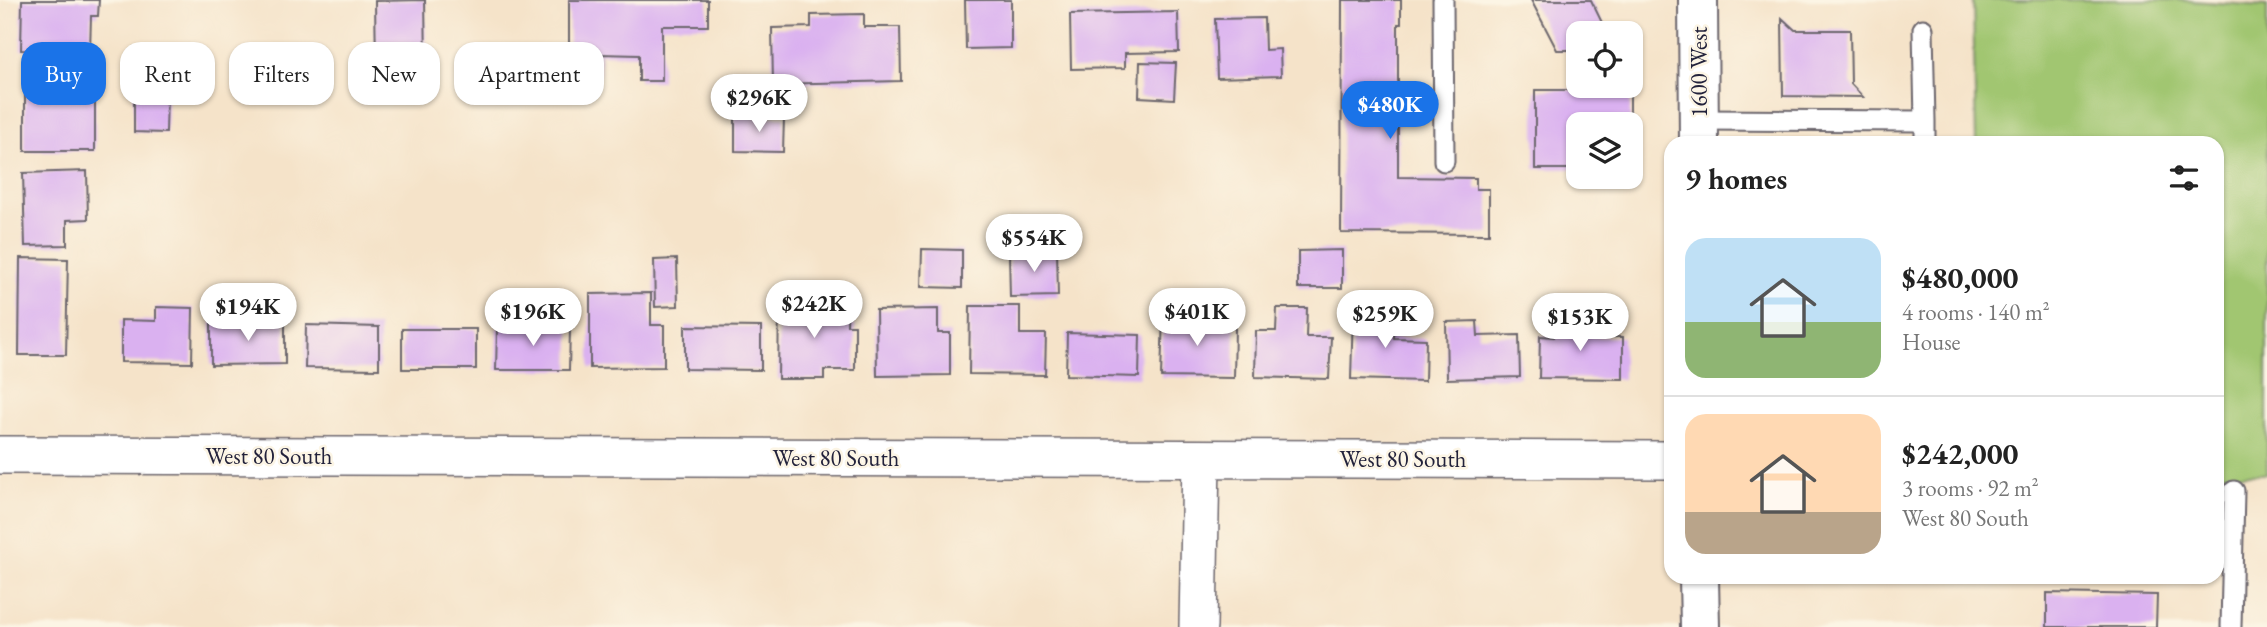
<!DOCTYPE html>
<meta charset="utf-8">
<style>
body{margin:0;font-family:"EB Garamond",serif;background:#f2f2f2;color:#222;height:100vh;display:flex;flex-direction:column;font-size:26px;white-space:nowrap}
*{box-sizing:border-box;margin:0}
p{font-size:23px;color:#767676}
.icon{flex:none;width:38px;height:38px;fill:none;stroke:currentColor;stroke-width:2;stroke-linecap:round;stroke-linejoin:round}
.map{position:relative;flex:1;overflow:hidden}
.details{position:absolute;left:1664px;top:136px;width:560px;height:448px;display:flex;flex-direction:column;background:#fff;border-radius:21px;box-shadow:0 2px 5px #0004}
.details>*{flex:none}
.guide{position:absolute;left:21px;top:42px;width:665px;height:63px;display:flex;gap:14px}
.fabs{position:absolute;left:1566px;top:21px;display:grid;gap:14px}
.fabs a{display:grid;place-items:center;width:77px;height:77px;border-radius:14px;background:#fff;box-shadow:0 2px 5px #0004;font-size:35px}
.price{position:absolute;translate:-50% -60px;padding:0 16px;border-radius:24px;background:#fff;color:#222;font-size:23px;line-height:46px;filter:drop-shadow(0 2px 4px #0008)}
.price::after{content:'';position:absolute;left:50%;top:42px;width:21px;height:16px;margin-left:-10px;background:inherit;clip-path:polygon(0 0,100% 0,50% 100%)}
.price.on{background:#1a73e8;color:#fff}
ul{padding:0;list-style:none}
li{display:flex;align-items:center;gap:21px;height:175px;padding:0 21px}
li+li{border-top:2px solid #e0e0e0}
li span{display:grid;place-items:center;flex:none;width:196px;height:140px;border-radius:21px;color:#555}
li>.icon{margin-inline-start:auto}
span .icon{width:84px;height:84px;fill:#fffc;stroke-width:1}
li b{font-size:30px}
h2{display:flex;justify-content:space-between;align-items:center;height:84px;padding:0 21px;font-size:30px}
.pill{padding:0 24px;border-radius:21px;background:#fff;box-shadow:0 2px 5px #0004;font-size:24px;line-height:63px}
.pill.on{background:#1a73e8;color:#fff}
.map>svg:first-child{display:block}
</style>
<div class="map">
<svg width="2267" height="627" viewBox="0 0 2267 627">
<rect width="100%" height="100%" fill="#fcf5e5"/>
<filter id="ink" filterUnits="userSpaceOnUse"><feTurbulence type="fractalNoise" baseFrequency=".0143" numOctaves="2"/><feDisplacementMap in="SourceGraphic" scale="14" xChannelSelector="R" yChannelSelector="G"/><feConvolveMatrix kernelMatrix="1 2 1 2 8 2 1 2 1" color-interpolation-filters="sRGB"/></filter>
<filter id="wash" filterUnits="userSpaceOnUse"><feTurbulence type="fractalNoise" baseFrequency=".00686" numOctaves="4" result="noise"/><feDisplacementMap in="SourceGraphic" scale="28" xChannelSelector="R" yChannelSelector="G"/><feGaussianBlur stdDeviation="1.57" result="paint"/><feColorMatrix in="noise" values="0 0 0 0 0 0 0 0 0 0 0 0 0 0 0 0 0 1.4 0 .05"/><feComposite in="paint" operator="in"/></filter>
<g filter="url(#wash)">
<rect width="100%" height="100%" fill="#f5e3c9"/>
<path fill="#a1c671" stroke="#627456" stroke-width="2" d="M1973 0H2175L2267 6V474H2217V144L1976 143Z"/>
<g id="blocks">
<path fill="#dab1f0" d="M22 0H99L98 16H91L90 51 21 50Z
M425 0 426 61 376 62 375 1Z
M569 0H708V26H662V81H639V55L600 54V76H569Z
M965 0H1011V48L966 49Z
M1342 0H1401V24H1398V177L1476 178V189H1489V234L1341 233Z
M1531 0H1591L1607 33H1578V50H1557Z
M1178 12 1179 52 1125 53V68L1071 69 1070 14Z
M864 14V27H900L901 81 773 84 772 28 811 27V15Z
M1264 18 1265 50 1280 49 1281 76 1217 78 1215 19Z
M1782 18 1795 30H1850L1851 84 1863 97 1783 96Z
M134 47H184L183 95H167L166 133 134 132Z
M1140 62 1176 63 1174 99 1139 97Z
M65 70H95V151H25V75H65Z
M1535 90H1630V124H1578V169H1535Z
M735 116 784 117 783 152 735 151Z
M87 171 88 219 67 220V245L25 246 23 173Z
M922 249 962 250V288L921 287Z
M1057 250 1058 296 1010 297 1009 252Z
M1342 250V288H1298V251Z
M20 258 68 259 66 355H19Z
M677 259 678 306 655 307 654 260Z
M651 293V325H664V367L590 368V294Z
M779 302H848L847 325H855V370H824V379H778Z
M970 306H1020V334H1046L1045 375 969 374Z
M156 307 193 308 192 363 121 362V320L156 321Z
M1277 308H1307L1306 337H1331L1329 379 1255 377 1256 331H1276Z
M938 309V333H950V375L877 376 876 310Z
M1353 311 1395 312 1394 338 1426 339 1425 381 1351 379Z
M1163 314 1213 315V328H1235L1234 378 1161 377Z
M525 319 547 320V329H570L569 370H496L497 328H525Z
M1554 320 1592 321V337H1623V379L1539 378 1540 336 1554 337Z
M285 321V364L211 365V322Z
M1477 321 1478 336 1519 335 1520 377 1447 379 1446 322Z
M306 325 379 327V369L305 368Z
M685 326 761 327V370L685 369Z
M402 329H476V369H402Z
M1067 333 1140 335 1139 377 1066 375Z
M2047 593 2157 595 2156 627H2047Z"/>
</g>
</g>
<g filter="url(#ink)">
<use href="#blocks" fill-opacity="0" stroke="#6c666d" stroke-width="2"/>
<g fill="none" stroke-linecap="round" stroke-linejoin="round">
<defs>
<path id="service" d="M1443 0 1444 161
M1699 120 1925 121 1923 29
M1925 121V144
M2231 627 2234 491"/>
<path id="minor" d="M0 455 1671 460
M1198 627 1201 459"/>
<path id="tertiary" d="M1698 0 1699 144
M1699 578 1700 627"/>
</defs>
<use href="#service" stroke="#6c666d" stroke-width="23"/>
<use href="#minor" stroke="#6c666d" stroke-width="40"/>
<use href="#tertiary" stroke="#6c666d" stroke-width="42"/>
<use href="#service" stroke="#fff" stroke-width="19"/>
<use href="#minor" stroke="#fff" stroke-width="37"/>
<use href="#tertiary" stroke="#fff" stroke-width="38"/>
</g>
</g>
<g text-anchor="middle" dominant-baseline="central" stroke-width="5" stroke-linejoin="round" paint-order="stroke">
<g font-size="23" fill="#22223b" stroke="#fcf5e5">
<text transform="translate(1699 72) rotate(-90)">1600 West</text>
<text x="269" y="456">West 80 South</text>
<text x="836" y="458">West 80 South</text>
<text x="1403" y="459">West 80 South</text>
</g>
</g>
</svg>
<div class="fabs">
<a><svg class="icon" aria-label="locate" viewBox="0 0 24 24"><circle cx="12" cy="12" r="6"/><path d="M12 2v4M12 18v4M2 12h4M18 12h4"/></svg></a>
<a><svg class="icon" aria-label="layers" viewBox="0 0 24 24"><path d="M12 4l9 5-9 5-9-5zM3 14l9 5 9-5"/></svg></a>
</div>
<b class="price" style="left:759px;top:134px">$296K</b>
<b class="price on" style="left:1390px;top:141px">$480K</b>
<b class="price" style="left:1034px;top:274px">$554K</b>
<b class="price" style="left:814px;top:340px">$242K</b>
<b class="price" style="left:248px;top:343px">$194K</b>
<b class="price" style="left:533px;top:348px">$196K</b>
<b class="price" style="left:1197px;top:348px">$401K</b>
<b class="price" style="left:1385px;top:350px">$259K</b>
<b class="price" style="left:1580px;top:353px">$153K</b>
<div class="guide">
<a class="pill on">Buy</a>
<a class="pill">Rent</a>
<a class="pill">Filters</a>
<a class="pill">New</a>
<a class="pill">Apartment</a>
</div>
<section class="details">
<h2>9 homes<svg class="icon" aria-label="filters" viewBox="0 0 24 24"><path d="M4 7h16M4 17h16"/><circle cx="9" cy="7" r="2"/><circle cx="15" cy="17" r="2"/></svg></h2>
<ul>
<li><span style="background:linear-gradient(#bfe0f5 60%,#8fb573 0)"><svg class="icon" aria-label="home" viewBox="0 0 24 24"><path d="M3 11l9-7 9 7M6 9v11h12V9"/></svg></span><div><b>$480,000</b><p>4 rooms · 140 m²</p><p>House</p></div></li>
<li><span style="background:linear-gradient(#ffd9b3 70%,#b9a48a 0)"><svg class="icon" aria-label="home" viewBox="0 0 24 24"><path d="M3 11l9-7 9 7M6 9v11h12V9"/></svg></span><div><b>$242,000</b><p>3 rooms · 92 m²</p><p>West 80 South</p></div></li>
</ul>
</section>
</div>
